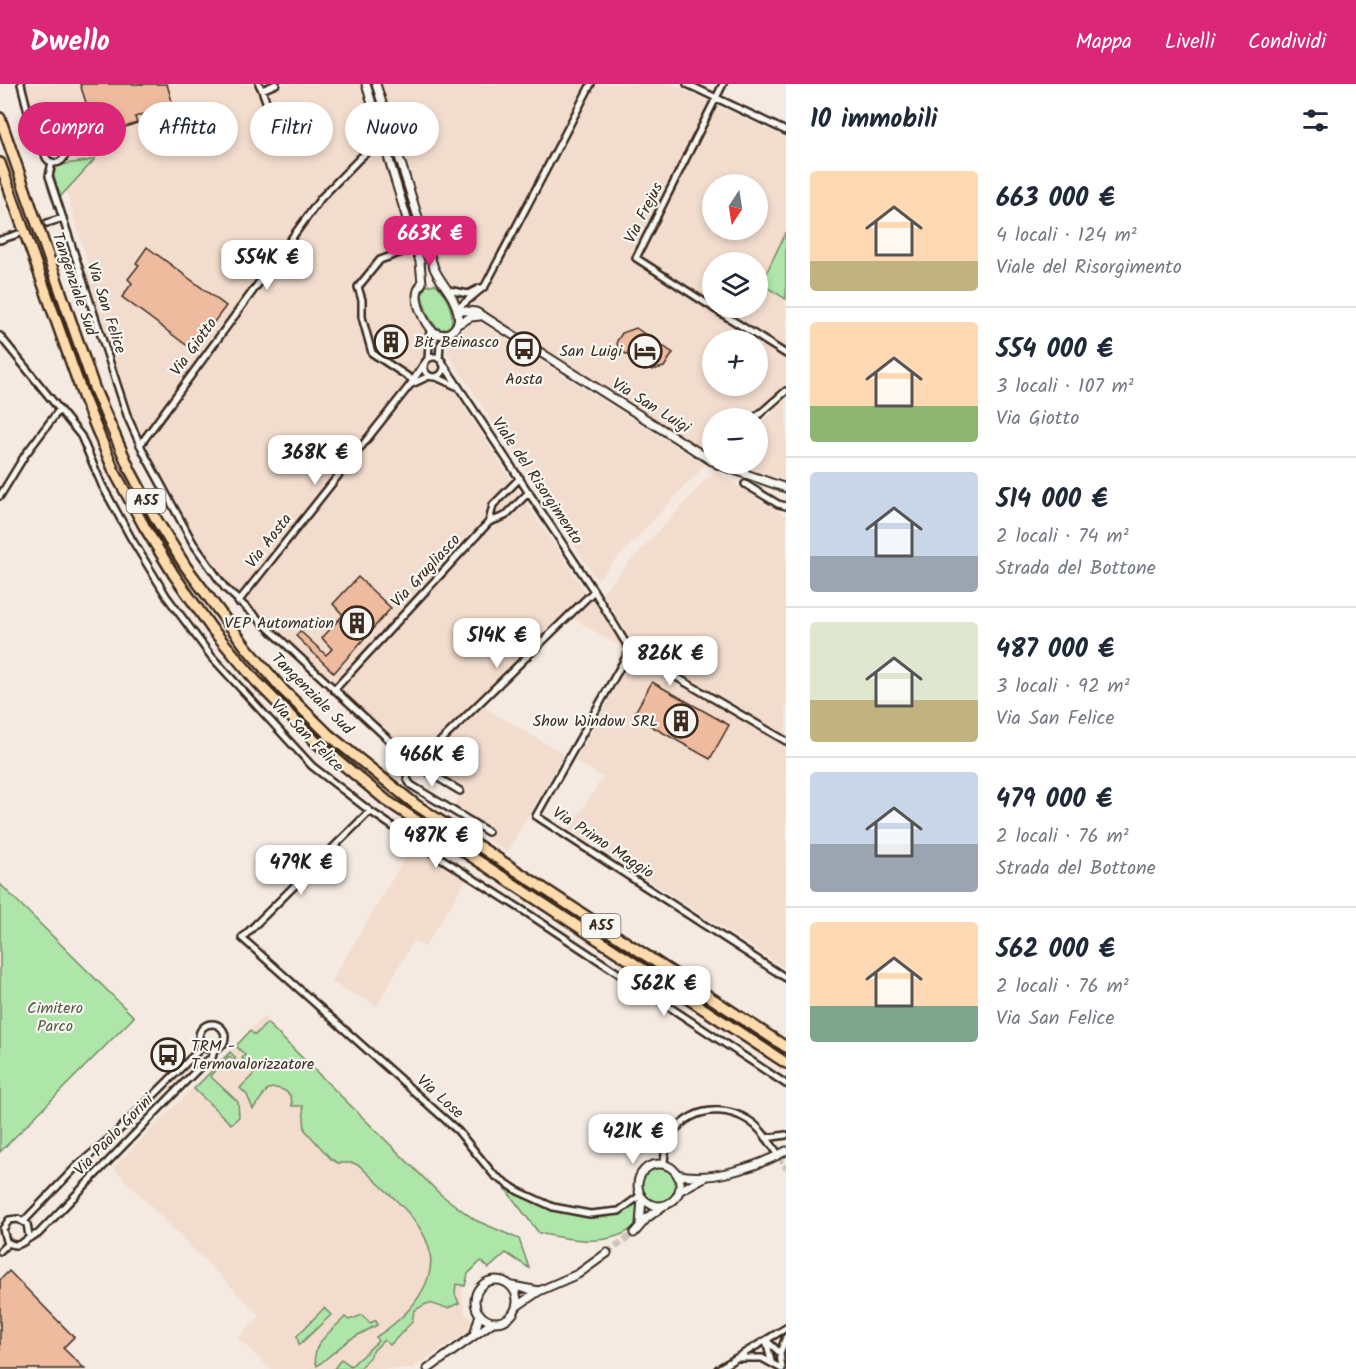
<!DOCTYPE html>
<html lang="it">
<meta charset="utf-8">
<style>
body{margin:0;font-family:Kalam,sans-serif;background:#f2f2f3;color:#1f2937;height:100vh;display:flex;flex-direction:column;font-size:22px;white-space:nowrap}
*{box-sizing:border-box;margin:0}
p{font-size:20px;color:#747a83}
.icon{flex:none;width:33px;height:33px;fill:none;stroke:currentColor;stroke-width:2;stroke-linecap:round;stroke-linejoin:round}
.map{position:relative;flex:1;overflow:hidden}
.details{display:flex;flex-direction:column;background:#fff;width:570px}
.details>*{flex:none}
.top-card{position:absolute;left:18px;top:18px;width:570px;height:54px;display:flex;gap:12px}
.needle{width:39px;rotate:192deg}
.controls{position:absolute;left:702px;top:90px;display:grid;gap:12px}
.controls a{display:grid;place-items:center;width:66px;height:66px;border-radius:50%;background:#fff;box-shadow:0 3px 9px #0003;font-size:30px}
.price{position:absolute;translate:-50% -51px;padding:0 14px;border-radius:12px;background:#fff;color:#222;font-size:20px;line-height:39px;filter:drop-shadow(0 2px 3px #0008)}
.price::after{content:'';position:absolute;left:50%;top:36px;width:18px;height:14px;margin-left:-9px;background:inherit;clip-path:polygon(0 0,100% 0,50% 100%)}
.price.current{background:#db2777;color:#fff}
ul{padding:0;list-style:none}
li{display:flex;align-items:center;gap:18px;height:150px;padding:0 24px}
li+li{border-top:2px solid #e0e1e3}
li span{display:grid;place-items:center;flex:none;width:168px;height:120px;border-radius:6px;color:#555}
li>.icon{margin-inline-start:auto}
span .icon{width:72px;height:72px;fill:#fffc;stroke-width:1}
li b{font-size:26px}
h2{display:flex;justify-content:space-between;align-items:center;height:72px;padding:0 24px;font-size:26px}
.tag{padding:0 21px;border-radius:27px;background:#fff;box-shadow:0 3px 9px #0003;font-size:21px;line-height:54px}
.tag.current{background:#db2777;color:#fff}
header{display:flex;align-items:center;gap:36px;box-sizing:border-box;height:84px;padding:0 30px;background:#db2777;color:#fff}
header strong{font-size:28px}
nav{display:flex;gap:33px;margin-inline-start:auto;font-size:21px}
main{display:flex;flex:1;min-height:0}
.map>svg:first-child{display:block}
</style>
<header>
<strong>Dwello</strong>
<nav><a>Mappa</a><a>Livelli</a><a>Condividi</a></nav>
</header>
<main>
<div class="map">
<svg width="786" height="1285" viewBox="0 0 786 1285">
<rect width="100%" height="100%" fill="#f4eae1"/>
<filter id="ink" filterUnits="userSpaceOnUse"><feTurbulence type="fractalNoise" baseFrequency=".0167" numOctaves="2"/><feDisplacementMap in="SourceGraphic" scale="12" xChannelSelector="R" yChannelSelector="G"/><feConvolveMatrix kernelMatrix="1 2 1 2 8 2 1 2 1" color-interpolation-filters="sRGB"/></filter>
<g filter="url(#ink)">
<path fill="#f2dccd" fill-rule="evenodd" d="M24 0H361L415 179 413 220 429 253 431 271 520 410 587 510 416 675 241 515 216 485 197 456 144 360 133 333 85 188 90 186 66 107 97 74 82 79H63L67 73 66 65 63 59 49 56 39 49Z
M381 0H671L786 54V148L762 199 786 215V302L751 334H712V373L469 218 448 197 439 181ZM712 100H758V146H712ZM712 178H758V224H712ZM712 256H758V302H712Z
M473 234 705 381 597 496 446 267Z
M786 315V396L726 380H758V342Z
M714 387 786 432V885L569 745 603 693 575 677 637 565 602 508Z
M593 515 622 559V564L573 534Z
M483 623 564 670 507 768 449 730 463 705 422 681Z
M413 760 466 796 425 863 413 857 377 922 331 898Z
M263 933 447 1114 479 1137 519 1155 489 1184 481 1177 468 1190 462 1210 465 1229 474 1237 472 1245 411 1285H270L238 1254 260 1232 113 1084Z"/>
<path fill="#aee6a9" stroke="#748864" stroke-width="1.5" d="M96 74 60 113 53 93 56 83C70 77 83 80 96 74Z
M786 148V215L761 200Z
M435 200C445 206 455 230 451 241L444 246C430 244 425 223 422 211L426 202Z
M0 800 134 933 0 1068Z
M267 939 440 1110 475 1136 519 1155 529 1184 506 1169 489 1184 481 1177 468 1190 465 1202 456 1200 455 1210 459 1219 448 1224C428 1222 436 1213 414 1227L412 1238 390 1261 384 1256 370 1270 371 1271 360 1285H334L341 1275 351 1282 378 1257 376 1253C411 1230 449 1190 421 1146 406 1122 380 1102 360 1082L353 1079H338L331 1075 305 1046 303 1022H292C293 1007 280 1002 268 1005L253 1025 247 1011 240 1004 256 988 242 974 245 971 236 962 250 947 255 951Z
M230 968 236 974 234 976 229 972 210 992 238 1018 239 1033 231 1040 194 1005Z
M638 1101a21 21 0 1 1 42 0a21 21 0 1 1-42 0Z
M500 1098C530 1117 580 1143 618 1130 624 1128 628 1123 633 1120H637L639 1123V1138C614 1165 570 1156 539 1149Z
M324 1224 331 1231 299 1261 297 1252Z
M362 1231 370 1239 376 1236 377 1241 349 1256 317 1282C308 1261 332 1247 345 1233L349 1236Z"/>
<path fill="#eebb9f" stroke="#3b2a1e" stroke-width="1.5" d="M80 0H167L173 21 135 33 137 39 97 53Z
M147 163 226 222 193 266 122 213 132 199 128 195 139 181 136 179Z
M636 244 673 269 664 283 652 286 618 265 617 257 622 249Z
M384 246 404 259 397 269 378 256Z
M358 493 391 524 334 589 296 552 300 547 326 571 332 565 322 554 343 531 333 520Z
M652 598 729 641 710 675 633 632Z
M9 1187 74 1253 63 1264 85 1285H0V1196Z"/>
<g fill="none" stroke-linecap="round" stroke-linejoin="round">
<path stroke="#cfc4ba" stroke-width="5" stroke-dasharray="5 2.5" stroke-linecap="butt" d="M22 148 47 139
M776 1068 786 1085"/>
<path stroke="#cfc4ba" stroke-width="7" stroke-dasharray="7 3.5" stroke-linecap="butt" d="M607 1169 634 1149"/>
<defs>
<path id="street" d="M21 0 32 44 45 66
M259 0 262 6 276 0
M687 0 786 47
M262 6 268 23
M45 69a10 10 0 1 1 20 0a10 10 0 1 1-20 0Z
M52 78 49 92 128 334 144 369 193 459 225 504 415 680 460 707
M47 139 63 134
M0 156 18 150
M449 206 468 210 480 204
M712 223 636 174 723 0
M713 224 786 270
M457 225 485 202 591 0
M0 252 81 352 102 401 131 454 167 513 211 572 312 682 370 727 414 757 524 827 786 1000
M424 283a10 10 0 1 1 20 0a10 10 0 1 1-20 0Z
M428 275 430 244
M439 275 440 261 449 250
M442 278 594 507 630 566 786 657
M436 293 456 302
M413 296 372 269 362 233V216L358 203 380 176 416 163
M412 300 429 292
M755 334 786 307
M140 361 321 114 361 73 391 49
M745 400 778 420 786 422
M0 412 25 371 59 326
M489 438 505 432 529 408
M238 518 410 301 424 280
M630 566 536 732 786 894
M334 606 489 438 493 421 520 394
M370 727 242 854 458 1047 494 1091 518 1107 553 1123 590 1130 619 1127 641 1111
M488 748 411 701 407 695 408 689 594 507
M199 953a13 13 0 1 1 26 0a13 13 0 1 1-26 0Z
M766 1054 786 1051
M664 1081C664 1035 710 1013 748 1036 760 1043 768 1056 776 1067
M24 1137 77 1082 115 1050 202 963
M29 1152 27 1140 18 1135 9 1136 3 1145 6 1157C20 1168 25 1153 38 1150L183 1000 205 978 212 974 214 966
M0 1167 8 1159
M766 1256 771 1277
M766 1256 780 1269
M737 1274H762L782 1285
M718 1285 786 1244
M782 1285 780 1269 786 1253"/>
<path id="secondary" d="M366 0 420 178 422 199C419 203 417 207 417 212 417 222 426 245 436 249 449 255 461 242 458 229 454 210 441 200 434 184L376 0
M458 226 476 228 483 232 712 377
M458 240 471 233 480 232
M717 380 786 404
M638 1101a21 21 0 1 1 42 0a21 21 0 1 1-42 0Z
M677 1090C708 1099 759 1082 786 1067
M679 1107 705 1093
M640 1141 642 1114
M634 1149 647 1134 663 1122
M475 1217a21 21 0 1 1 42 0a21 21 0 1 1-42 0Z
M512 1202 539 1207
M517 1222 539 1207 578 1190 607 1169
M474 1251 480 1230
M428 1285 493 1238"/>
<path id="highway" d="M0 34 95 306 130 386 156 435 186 483 246 563 283 606 329 651 416 721 786 963
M0 79 83 312 114 387 144 442 174 491 212 545 255 596 317 659 387 717 786 979"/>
</defs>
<use href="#street" stroke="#3b2a1e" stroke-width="10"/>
<use href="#secondary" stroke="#3b2a1e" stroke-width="11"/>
<use href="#highway" stroke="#3b2a1e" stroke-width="14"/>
<use href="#street" stroke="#f6f6f2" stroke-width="5"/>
<use href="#secondary" stroke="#f6f6f2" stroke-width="7"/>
<use href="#highway" stroke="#fedbac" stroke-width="9"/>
</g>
</g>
<defs>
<symbol id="building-ring" viewBox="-11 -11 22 22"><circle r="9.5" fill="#f6f6f2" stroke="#3b2a1e" stroke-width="1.5"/><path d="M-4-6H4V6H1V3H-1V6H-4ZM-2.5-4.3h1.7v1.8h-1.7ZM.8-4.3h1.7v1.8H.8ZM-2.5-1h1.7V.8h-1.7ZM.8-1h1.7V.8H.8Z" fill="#3b2a1e"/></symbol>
<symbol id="bus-ring" viewBox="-11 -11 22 22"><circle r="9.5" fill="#f6f6f2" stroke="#3b2a1e" stroke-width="1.5"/><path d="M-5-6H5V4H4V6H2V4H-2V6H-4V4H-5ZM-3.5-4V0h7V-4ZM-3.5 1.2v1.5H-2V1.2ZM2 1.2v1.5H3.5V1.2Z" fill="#3b2a1e"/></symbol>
<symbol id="hotel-ring" viewBox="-11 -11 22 22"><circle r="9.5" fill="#f6f6f2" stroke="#3b2a1e" stroke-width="1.5"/><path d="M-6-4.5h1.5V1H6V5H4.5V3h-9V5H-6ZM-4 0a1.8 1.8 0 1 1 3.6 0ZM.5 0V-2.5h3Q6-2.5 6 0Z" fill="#3b2a1e"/></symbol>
</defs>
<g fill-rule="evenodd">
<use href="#building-ring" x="372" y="239" width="38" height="38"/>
<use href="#bus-ring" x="505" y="246" width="38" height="38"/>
<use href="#hotel-ring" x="626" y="248" width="38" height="38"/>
<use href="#building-ring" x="338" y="520" width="38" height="38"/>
<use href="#building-ring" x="662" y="618" width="38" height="38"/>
<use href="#bus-ring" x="149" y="952" width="38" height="38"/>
</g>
<g text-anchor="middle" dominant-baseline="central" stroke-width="4.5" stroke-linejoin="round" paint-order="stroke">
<g fill="#f6f6f2" stroke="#73675e" stroke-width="1.5">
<rect x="126.5" y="405" width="39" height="24" rx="4.5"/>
<rect x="581.5" y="830" width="39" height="24" rx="4.5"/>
</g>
<g font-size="15" font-weight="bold" fill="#3b2a1e">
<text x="146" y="417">A55</text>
<text x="601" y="842">A55</text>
</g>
<g font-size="16" fill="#3b2a1e" stroke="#f6f6f2">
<text transform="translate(644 129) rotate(-63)">Via Frejus</text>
<text transform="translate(74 200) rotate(71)">Tangenziale Sud</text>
<text transform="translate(106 224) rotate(72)">Via San Felice</text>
<text transform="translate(194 263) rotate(-54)">Via Giotto</text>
<text transform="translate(651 322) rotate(32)">Via San Luigi</text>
<text transform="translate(537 397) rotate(56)">Viale del Risorgimento</text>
<text transform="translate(269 457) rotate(-52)">Via Aosta</text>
<text transform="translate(426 487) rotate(-47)">Via Grugliasco</text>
<text transform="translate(312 610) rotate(45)">Tangenziale Sud</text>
<text transform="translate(307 652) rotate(45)">Via San Felice</text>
<text transform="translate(603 759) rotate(33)">Via Primo Maggio</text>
<text transform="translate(440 1013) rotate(42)">Via Lose</text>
<text transform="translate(114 1051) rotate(-46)">Via Paolo Gorini</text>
</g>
<g font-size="16" fill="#3b2a1e" stroke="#f6f6f2" text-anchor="end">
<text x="414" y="258" text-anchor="start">Bit Beinasco</text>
<text x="622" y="267">San Luigi</text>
<text x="524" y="295" text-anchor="middle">Aosta</text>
<text x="334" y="539">VEP Automation</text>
<text x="658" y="637">Show Window SRL</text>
<text x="191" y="962" text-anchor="start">TRM -<tspan x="191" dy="18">Termovalorizzatore</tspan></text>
</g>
<g font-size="16" fill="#585941" stroke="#f6f6f2">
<text x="55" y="924">Cimitero<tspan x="55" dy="18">Parco</tspan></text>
</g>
</g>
</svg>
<div class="controls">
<a><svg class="needle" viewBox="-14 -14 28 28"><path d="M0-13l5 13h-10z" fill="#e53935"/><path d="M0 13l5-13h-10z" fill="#747a83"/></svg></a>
<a><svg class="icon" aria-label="layers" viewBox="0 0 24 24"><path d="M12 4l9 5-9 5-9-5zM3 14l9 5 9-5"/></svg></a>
<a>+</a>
<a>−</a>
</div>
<b class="price current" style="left:430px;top:183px">663K €</b>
<b class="price" style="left:267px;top:207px">554K €</b>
<b class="price" style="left:315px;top:402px">368K €</b>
<b class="price" style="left:497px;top:585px">514K €</b>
<b class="price" style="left:670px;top:603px">826K €</b>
<b class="price" style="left:432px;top:704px">466K €</b>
<b class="price" style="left:436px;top:785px">487K €</b>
<b class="price" style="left:301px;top:812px">479K €</b>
<b class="price" style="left:664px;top:933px">562K €</b>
<b class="price" style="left:633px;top:1081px">421K €</b>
<div class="top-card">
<a class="tag current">Compra</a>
<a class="tag">Affitta</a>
<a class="tag">Filtri</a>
<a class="tag">Nuovo</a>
</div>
</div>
<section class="details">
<h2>10 immobili<svg class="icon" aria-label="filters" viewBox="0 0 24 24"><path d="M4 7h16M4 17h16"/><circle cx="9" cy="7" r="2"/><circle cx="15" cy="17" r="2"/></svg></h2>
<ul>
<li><span style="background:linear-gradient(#ffd9b3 75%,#c2b280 0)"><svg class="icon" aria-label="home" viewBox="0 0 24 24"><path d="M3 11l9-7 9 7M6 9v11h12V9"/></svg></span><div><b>663 000 €</b><p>4 locali · 124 m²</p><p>Viale del Risorgimento</p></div></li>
<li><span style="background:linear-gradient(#ffd9b3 70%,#8fb573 0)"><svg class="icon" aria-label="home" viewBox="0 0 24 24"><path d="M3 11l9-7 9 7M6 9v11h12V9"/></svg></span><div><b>554 000 €</b><p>3 locali · 107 m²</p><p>Via Giotto</p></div></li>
<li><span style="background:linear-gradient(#c9d6e8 70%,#9aa5b1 0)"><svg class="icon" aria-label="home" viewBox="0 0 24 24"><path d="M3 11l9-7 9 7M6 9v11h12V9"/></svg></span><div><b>514 000 €</b><p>2 locali · 74 m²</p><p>Strada del Bottone</p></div></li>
<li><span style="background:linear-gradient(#dfe7d0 65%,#c2b280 0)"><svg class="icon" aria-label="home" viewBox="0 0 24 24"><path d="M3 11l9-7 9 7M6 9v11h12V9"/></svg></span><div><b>487 000 €</b><p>3 locali · 92 m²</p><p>Via San Felice</p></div></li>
<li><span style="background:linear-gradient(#c9d6e8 60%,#9aa5b1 0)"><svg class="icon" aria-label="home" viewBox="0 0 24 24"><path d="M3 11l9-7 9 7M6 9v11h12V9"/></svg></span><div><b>479 000 €</b><p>2 locali · 76 m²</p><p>Strada del Bottone</p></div></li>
<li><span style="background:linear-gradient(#ffd9b3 70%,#7fa58c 0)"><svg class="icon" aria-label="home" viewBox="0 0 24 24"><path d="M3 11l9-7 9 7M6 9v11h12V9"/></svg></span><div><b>562 000 €</b><p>2 locali · 76 m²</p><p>Via San Felice</p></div></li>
</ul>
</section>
</main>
